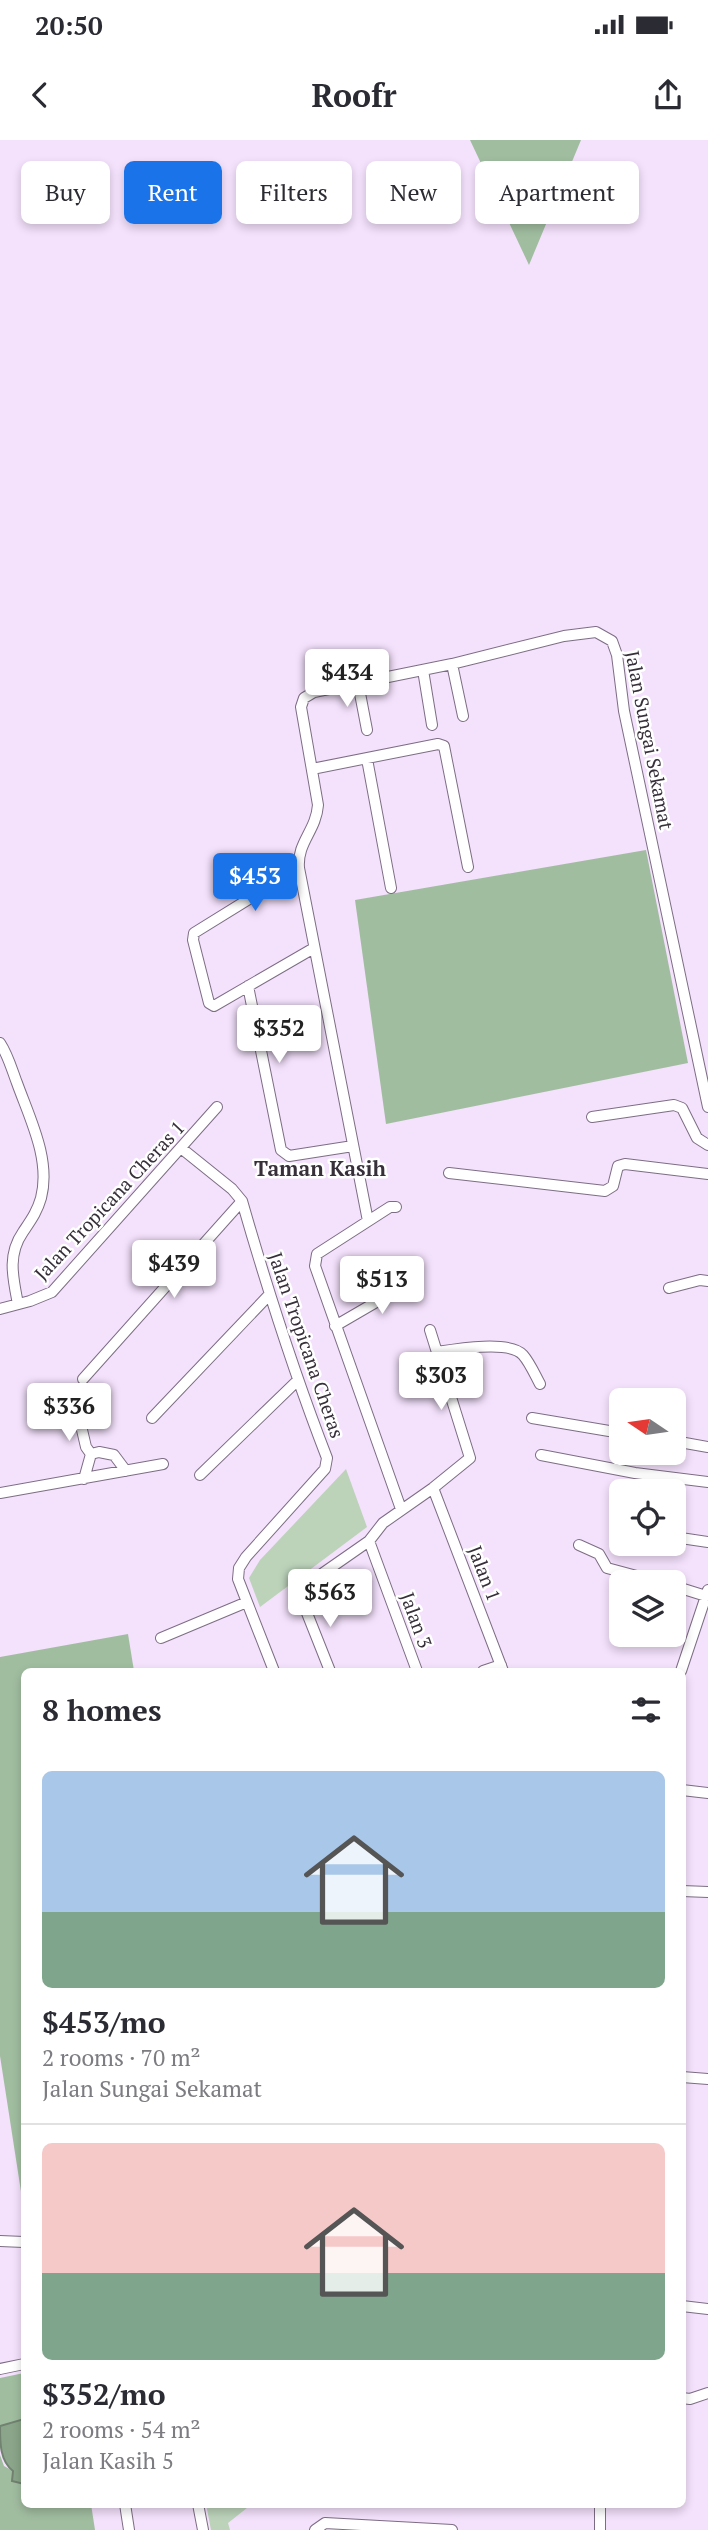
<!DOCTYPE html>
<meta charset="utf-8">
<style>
body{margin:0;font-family:"PT Serif",serif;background:#f7f7f7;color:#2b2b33;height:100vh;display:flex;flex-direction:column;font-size:26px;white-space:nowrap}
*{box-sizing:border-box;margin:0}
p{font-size:23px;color:#7c7c81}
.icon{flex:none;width:38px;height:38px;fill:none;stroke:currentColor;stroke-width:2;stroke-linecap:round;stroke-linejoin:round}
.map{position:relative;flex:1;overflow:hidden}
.sheet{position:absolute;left:21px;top:1528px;width:665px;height:840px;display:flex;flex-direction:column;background:#fff;border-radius:10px;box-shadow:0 4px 10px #0003}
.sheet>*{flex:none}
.banner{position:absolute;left:21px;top:21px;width:667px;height:63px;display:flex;gap:14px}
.needle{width:46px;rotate:283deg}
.buttons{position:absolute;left:609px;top:1248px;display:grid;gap:14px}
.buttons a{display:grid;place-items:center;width:77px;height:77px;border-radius:10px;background:#fff;box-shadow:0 4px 10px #0003;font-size:35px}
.price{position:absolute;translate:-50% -60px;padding:0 16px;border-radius:7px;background:#fff;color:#222;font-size:23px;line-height:46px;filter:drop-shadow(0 2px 4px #0008)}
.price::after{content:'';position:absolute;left:50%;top:42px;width:21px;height:16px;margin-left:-10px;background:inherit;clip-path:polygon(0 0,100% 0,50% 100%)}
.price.active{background:#1a73e8;color:#fff}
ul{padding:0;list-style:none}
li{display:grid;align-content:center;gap:14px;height:371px;padding:0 21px}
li+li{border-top:2px solid #e1e1e2}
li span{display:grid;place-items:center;height:217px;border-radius:10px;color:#555}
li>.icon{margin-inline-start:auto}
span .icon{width:126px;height:126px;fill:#fffc;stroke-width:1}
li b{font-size:30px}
h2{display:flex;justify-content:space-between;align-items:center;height:84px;padding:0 21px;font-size:30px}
.tag{padding:0 24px;border-radius:10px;background:#fff;box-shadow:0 4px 10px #0003;font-size:24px;line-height:63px}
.tag.active{background:#1a73e8;color:#fff}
.status{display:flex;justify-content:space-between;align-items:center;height:49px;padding:0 35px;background:#fff;direction:ltr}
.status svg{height:19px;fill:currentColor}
header{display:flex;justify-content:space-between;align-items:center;height:91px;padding:0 21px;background:#fff;font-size:32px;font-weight:600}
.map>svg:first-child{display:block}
</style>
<div class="status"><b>20:50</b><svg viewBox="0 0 49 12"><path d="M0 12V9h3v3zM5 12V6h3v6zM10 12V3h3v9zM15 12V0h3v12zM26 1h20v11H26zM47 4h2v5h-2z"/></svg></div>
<header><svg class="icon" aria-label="back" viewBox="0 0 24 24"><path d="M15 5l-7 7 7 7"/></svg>Roofr<svg class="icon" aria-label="share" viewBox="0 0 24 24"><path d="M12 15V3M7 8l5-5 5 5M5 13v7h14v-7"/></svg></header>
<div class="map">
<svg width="708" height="2390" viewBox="0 0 708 2390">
<rect width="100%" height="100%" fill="#f4e1fc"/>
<path fill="#bcd3ba" d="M346 1329 367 1387 260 1467 249 1438 260 1420Z
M206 2364H252L228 2383 230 2390H211Z"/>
<path fill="#a1bda0" d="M470 0H581L529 125Z
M646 710 688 923 386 984 355 760Z
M128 1494 134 1531H24V2071L0 1916V1517Z
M24 2233V2279L0 2286V2238Z
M0 2315 4 2326 13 2331 12 2341 24 2344V2364H91L95 2390H0Z"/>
<path fill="#8aa589" stroke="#718271" stroke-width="2" d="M24 2279V2344L12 2341 13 2331C0 2321 0 2303 0 2286Z"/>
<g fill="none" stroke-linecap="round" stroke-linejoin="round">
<defs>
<path id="minor" d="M452 524 463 576
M423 530 432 585
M358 543 367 590
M367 619 391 748
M312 629 438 604 444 606 468 727
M299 728 194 793 193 800 209 863 214 866 314 808
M248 846 281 1010 289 1016 353 1006
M0 903C8 915 12 930 17 943 30 979 51 1020 41 1058 37 1072 31 1080 23 1092 7 1115 13 1138 18 1164
M592 977 674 965 682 968 697 998 708 1005
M181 1008 232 1049 242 1061C267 1148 294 1233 327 1318L325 1329 246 1417 239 1428 238 1439 274 1531
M449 1033 605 1051 613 1046 618 1026 625 1024 708 1034
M396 1067H390L317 1114 315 1126 401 1369
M368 1081 299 728C297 702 316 691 318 665L301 567 304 558 314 552 452 524 564 496 596 492 612 501 617 515 624 571 708 967
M669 1148 700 1140 708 1141
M0 1169 30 1161 52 1152 217 967
M335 1186 414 1140 418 1153
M437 1212C456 1209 510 1200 523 1215 530 1223 535 1235 540 1244
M83 1239 242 1061
M79 1277 86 1307 91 1314
M152 1278 269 1155
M532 1278 621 1293
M674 1301 708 1307
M541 1315 635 1333 708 1342
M200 1335 297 1241
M84 1339 91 1314 99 1312 114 1315 126 1331
M433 1348 503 1531
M0 1353 163 1324
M616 1391H621
M674 1397 708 1402
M369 1401 417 1531
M579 1405 599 1414 607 1428 659 1442
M674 1446 706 1456
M161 1498 247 1462
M330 1531 301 1458 303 1447 369 1401 383 1383 433 1348 470 1318 430 1190
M483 1531 501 1525
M681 1531 708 1450
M682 1650 708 1653
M682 1751 708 1752
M682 1937 708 1939
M0 2101 24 2102
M682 2166 708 2169
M0 2229 24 2224
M682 2258 690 2259 708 2253
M125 2364 129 2390
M198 2364 203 2390
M315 2390 325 2383 452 2390
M600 2390V2364"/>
</defs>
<use href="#minor" stroke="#7d6d84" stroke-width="12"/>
<use href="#minor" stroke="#fff" stroke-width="10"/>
</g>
<g text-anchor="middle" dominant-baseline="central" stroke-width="5" stroke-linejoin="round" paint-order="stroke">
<g font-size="19" fill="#37303a" stroke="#fff">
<text transform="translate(650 600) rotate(79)">Jalan Sungai Sekamat</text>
<text transform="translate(109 1060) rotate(-47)">Jalan Tropicana Cheras 1</text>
<text transform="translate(307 1205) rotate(71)">Jalan Tropicana Cheras</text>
<text transform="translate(485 1433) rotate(69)">Jalan 1</text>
<text transform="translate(417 1480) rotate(70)">Jalan 3</text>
</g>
<g font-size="21" font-weight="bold" fill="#37303a" stroke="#fff">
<text x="320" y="1028">Taman Kasih</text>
</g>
</g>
</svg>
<div class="buttons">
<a><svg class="needle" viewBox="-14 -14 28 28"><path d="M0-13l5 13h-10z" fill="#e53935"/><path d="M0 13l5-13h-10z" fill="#7c7c81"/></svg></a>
<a><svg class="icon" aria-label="locate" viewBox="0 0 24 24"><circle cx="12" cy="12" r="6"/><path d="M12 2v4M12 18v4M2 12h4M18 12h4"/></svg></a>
<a><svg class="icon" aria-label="layers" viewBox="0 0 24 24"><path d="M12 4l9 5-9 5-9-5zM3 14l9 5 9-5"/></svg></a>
</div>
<b class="price" style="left:347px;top:569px">$434</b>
<b class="price active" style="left:255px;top:773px">$453</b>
<b class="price" style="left:279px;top:925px">$352</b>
<b class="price" style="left:174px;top:1160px">$439</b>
<b class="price" style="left:382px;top:1176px">$513</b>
<b class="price" style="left:441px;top:1272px">$303</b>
<b class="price" style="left:69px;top:1303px">$336</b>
<b class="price" style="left:330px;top:1489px">$563</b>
<div class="banner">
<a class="tag">Buy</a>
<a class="tag active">Rent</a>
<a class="tag">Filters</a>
<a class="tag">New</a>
<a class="tag">Apartment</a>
</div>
<section class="sheet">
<h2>8 homes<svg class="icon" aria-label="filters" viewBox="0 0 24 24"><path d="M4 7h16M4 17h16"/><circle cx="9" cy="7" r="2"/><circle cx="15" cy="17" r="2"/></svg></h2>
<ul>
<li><span style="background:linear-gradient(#a9c7e8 65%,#7fa58c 0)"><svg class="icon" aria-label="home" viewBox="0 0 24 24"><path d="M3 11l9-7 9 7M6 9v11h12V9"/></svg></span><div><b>$453/mo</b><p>2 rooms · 70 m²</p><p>Jalan Sungai Sekamat</p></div></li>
<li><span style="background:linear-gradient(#f6c9c9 60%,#7fa58c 0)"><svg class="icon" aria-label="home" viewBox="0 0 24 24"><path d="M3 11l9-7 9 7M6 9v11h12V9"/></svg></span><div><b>$352/mo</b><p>2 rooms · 54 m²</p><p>Jalan Kasih 5</p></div></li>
</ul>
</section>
</div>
